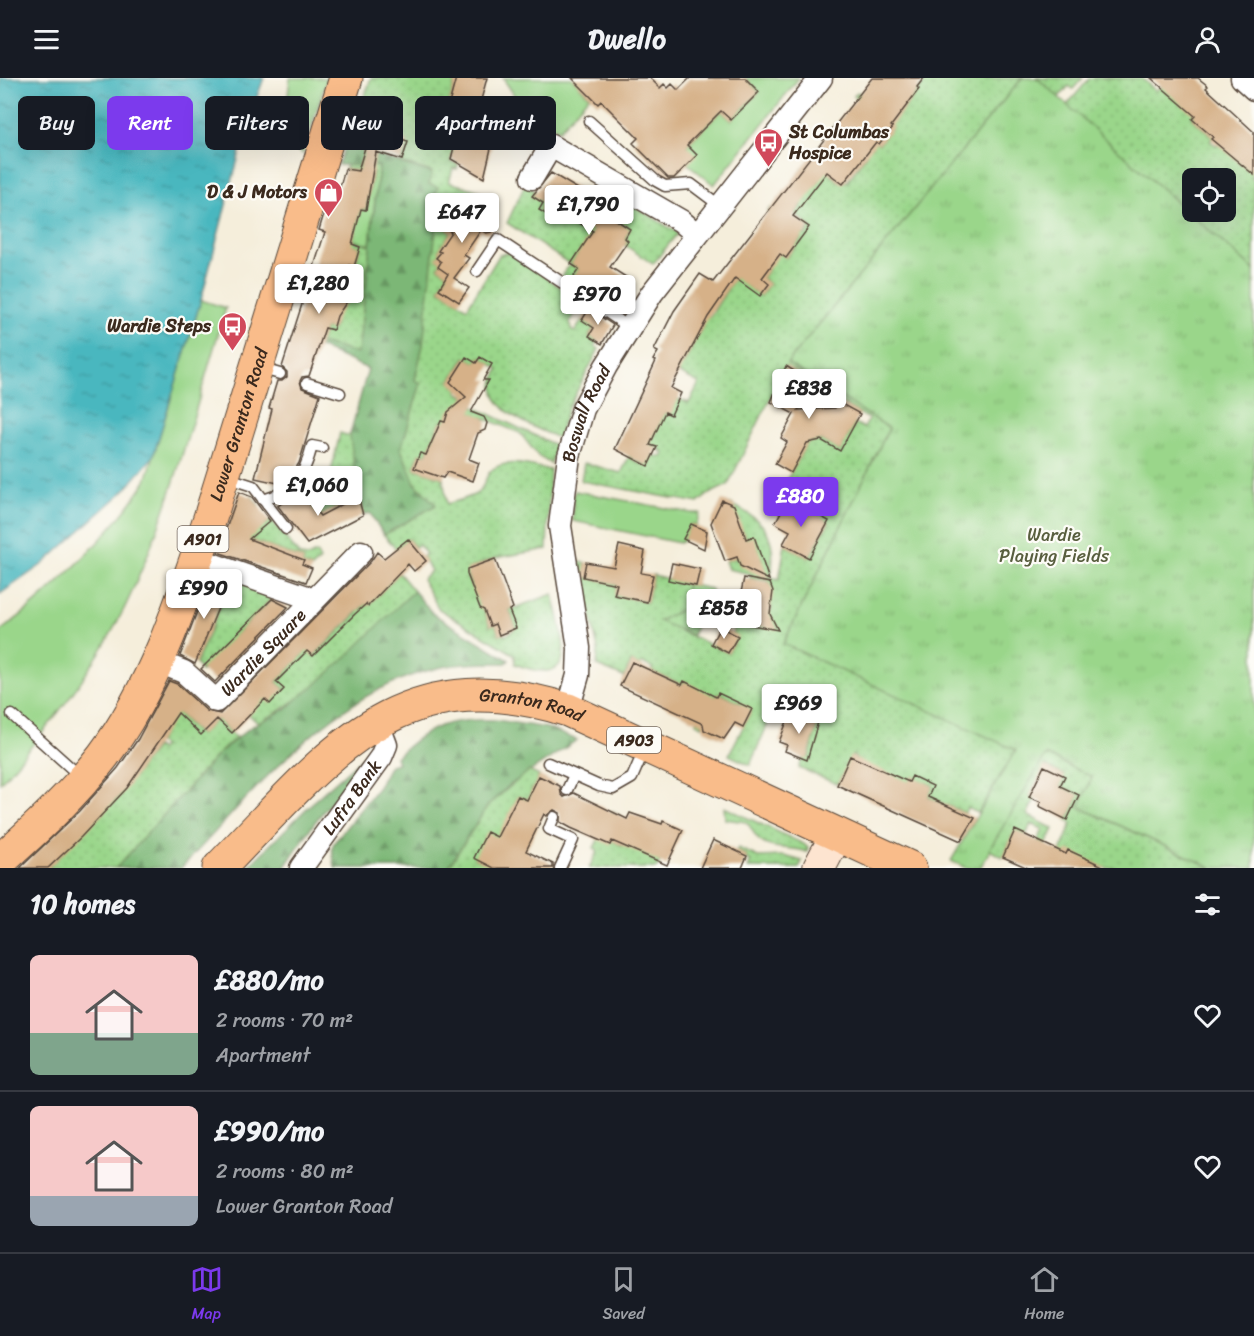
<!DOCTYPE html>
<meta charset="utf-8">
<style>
body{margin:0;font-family:Sriracha,sans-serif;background:#20242c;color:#f1f3f6;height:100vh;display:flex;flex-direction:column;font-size:22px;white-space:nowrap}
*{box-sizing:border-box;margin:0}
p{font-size:20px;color:#9ea1a6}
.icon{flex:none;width:33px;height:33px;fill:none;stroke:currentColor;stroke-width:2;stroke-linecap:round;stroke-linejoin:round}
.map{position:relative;height:790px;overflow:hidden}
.panel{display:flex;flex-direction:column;background:#171b24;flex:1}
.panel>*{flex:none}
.banner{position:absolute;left:18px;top:18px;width:600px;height:54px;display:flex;gap:12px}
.controls{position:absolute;left:1182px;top:90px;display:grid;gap:12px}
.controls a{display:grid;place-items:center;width:54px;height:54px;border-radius:9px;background:#171b24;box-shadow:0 6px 24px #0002;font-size:30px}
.price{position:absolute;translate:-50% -51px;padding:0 14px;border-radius:6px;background:#fff;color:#222;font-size:20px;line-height:39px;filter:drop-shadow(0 2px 3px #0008)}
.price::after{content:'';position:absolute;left:50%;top:36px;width:18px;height:14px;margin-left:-9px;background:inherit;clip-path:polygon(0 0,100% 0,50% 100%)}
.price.selected{background:#7c3aed;color:#fff}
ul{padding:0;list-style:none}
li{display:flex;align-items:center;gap:18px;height:150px;padding:0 30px}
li+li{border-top:2px solid #363941}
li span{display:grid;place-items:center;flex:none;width:168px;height:120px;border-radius:9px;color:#555}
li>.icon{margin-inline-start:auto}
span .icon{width:72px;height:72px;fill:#fffc;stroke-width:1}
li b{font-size:26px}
h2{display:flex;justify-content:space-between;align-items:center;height:72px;padding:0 30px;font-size:26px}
.tag{padding:0 21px;border-radius:9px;background:#171b24;box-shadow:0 6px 24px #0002;font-size:21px;line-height:54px}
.tag.selected{background:#7c3aed;color:#fff}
header{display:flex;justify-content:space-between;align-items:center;height:78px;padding:0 30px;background:#171b24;font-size:27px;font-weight:700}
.dock{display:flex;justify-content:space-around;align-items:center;height:84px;border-top:2px solid #363941;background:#171b24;font-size:16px;color:#9ea1a6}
.dock a{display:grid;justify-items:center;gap:3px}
.dock .selected{color:#7c3aed}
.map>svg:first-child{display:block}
</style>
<header><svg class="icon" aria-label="menu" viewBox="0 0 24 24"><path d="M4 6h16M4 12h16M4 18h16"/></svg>Dwello<svg class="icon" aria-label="person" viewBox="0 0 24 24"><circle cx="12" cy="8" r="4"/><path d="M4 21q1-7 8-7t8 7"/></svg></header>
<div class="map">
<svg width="1254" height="790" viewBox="0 0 1254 790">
<defs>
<pattern id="forest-firs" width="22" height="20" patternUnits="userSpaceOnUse" patternTransform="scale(1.5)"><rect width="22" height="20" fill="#7bb776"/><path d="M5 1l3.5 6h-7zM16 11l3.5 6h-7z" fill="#669560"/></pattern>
<pattern id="park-tufts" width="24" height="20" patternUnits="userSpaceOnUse" patternTransform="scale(1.5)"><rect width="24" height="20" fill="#9ad68a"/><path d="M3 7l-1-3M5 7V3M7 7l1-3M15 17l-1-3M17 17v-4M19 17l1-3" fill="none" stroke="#86b877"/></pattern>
<pattern id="garden-dots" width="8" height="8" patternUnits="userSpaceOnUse" patternTransform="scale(1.5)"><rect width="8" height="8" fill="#9ad68a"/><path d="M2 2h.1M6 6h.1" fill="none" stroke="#86b877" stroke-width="1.8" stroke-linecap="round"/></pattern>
<pattern id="water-ripples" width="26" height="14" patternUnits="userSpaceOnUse" patternTransform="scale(1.5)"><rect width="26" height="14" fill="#48b7bf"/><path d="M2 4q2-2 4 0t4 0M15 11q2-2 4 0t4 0" fill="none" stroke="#3d959b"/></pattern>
</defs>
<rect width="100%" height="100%" fill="#fdfcf7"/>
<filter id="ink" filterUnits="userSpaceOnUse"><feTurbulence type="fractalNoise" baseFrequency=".0167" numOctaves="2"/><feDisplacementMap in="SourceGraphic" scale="12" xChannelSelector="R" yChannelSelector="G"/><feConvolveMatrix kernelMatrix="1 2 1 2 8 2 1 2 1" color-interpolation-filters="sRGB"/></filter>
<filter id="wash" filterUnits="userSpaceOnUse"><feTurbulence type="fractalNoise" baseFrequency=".008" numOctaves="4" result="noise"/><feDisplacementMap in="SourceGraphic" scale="24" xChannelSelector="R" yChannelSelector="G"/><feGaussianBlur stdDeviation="1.35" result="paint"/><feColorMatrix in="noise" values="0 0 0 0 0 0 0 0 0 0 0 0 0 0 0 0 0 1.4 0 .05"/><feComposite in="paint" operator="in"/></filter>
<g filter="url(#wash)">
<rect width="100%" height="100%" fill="#f5eedb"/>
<path fill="#9ad68a" stroke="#6a8054" stroke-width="1.5" d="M290 0H327L303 76 287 67 283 59Z
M503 0H572L589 18 559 52 527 37Z
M745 0H799L714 107 688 86 687 67 721 33 731 42 759 14Z
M346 87 379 88 370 167 353 162 361 131 366 132 373 94 345 91Z
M201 222 226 230C195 330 170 436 124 531 92 595 47 652 0 705V553C48 519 115 452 146 403Z
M575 413 691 435H700L696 448 691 446 683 463 679 465 573 443V418Z
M687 506 711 511C714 523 713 540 702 547L697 546 692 557 658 543 681 532Z"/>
<path fill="url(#forest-firs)" stroke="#5b704a" stroke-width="1.5" d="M345 67 433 95 438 108 432 126 436 127 434 141 437 142 423 267 415 302 421 305 401 371 415 405 436 427 384 457 370 435 363 437 349 360 368 291 319 269 320 265 358 275 379 88 338 87Z
M414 513 433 536 509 582 506 585C484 585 460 585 438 590 329 614 255 714 181 790H116L219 675 252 648 286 631Z
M496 642 547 650 577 662 510 707 489 726 448 790H335L332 770 334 765 378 709 390 687 398 685 396 679C429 647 450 640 496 642Z
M361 681V687L315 744 284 790H247L317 720Z"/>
<path fill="url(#park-tufts)" stroke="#6a8054" stroke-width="1.5" d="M1022 0H1037L1254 192V790H1213L1079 729 1092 699 1046 677 980 790H966L951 783 1015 672 783 566 889 350 787 285Z"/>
<path fill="url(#garden-dots)" stroke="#6a8054" stroke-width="1.5" fill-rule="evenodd" d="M371 0H456L447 33 464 37 450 84 458 86 457 91 453 90 449 104 480 113 478 120 468 117 463 133 447 151 451 154 439 172 441 174 437 180 441 184 438 189 448 196 439 211 467 230 500 176 509 175 581 223 570 244 571 252 575 254 582 242 594 250 589 258 597 263 595 268 599 271 567 332 558 360C532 348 475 329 499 291L480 279 476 285 465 279 450 304 459 310 457 314 468 321 472 328 555 367 551 386 538 378 520 355 455 328 449 346 441 343 426 377 420 375 414 390 443 400 447 426C456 423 466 421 474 417 484 413 484 401 490 394 504 378 534 389 550 392L547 471 495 480 468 491 469 496 467 497 471 508 474 507 490 548 495 546 499 557 503 555 505 558 516 550 509 532 553 516C562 557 584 613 515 586V577L439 531 422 501 431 493 423 479 426 476 419 467 415 469 408 461 396 471 384 457 436 427 415 405 401 371 421 305 415 302 423 267 437 142 434 141 436 127 432 126 438 109 429 106 432 94 401 85 407 64 354 49Z
M928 0H1022L787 285 889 350 783 566 1016 672 978 735 967 730 965 735 928 719 933 708 912 699 907 709 858 683 853 677 837 706 799 690 803 680 809 679 818 644 794 634 799 620 789 615 780 637 773 634 750 687 729 677 750 635 740 625 718 615 702 648 696 645 704 627 684 603 682 607 651 593 653 590 642 585 640 588 631 584 624 599 597 588 598 571 579 484 586 485 584 499 617 506 615 517 647 524 653 497 687 506 681 532 659 543 728 575 737 559 733 556 735 544 773 548 772 540 768 539 772 529 766 523 769 503 750 500 751 496 728 491 725 483 737 479 741 489 762 481 746 461 731 426C768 445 777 458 771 500L779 502 785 467 809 480 829 444 788 421 790 417 781 413 807 365 821 362 840 373 855 345 864 350 869 341 839 323 835 330 818 331 803 322 812 304 786 288 728 407 709 416 698 425 581 403 584 385 621 395 630 377 633 382 645 387 653 377 662 379 665 375 660 373 661 371 649 367 665 334 671 337 672 319 689 325 699 305 670 290 673 283 657 274 683 287 703 248 700 234 710 239 735 199 760 218 769 206 762 200 769 191 752 179 764 163 786 180 801 160 767 134 770 130 805 157 811 149 795 136 802 127 799 125 819 104 802 91 818 82 811 77 818 68 826 74 830 96 841 105 848 103 866 77 832 50 837 45 849 54 855 47 879 66 892 49 856 20 854 18 858 14 895 42Z
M1037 0H1083L1073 11 1069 8 1059 19Z
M1090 0H1142L1156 13 1168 0 1208 22 1192 41 1213 59 1210 63 1217 68 1228 54 1254 95 1251 99 1254 103V192L1067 27ZM1192 100H1226V134H1192Z
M525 107 535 113 532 118 583 148 596 126 599 128 590 142 596 147 616 117 678 155 653 186 625 167 628 163 625 160 630 151 584 180 578 176 571 186 579 191 575 198 586 208 583 212 562 198 570 186 507 145Z
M352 162 370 167 358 275 320 265 325 250 333 252 335 246 332 226 344 186 355 188 360 169 350 166Z
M340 355 350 358 358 418 312 442 311 426 298 411 330 399Z
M252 419 259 428 254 433 265 447 271 442 300 478 308 479 316 475 320 482 312 490 302 486 304 482 252 462 235 464Z
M399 495 414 513C365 558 318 615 258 645L246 634 257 624 284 611 276 604 307 572 314 578 366 526 369 527Z
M232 500 275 517 201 593 196 586Z
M176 633 200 657 217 641 236 660 219 675 116 790H48L103 735 110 721 114 724 119 718 156 669 160 672 163 668 158 665Z
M1046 677 1092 699 1079 729 1213 790H1083L1058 780 1072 745 1067 742 1079 717 1060 708 1064 697 1045 688 1029 718 1035 721 1027 737 1054 751 1046 767 1038 763 1043 751 1031 746 1026 757 1015 753 1003 779 989 772Z
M529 693 539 698 527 722 518 718 500 761 474 780 500 790H448L489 726Z
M724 729 804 766 808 770 807 774C792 768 772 773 760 763 754 758 752 749 746 744L725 741Z
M612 733 619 737 608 761 623 768 627 760 667 769 657 790H589L598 772 594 770Z
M738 770 758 779 784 778 802 783 799 790H748L751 783 746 781 747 778 740 774 735 776Z"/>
<path fill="url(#water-ripples)" stroke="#42706e" stroke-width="1.5" d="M0 0H264L248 43 201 222 153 379 124 413 43 486 0 516Z"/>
<g id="blocks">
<path fill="#d6b188" d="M456 0H487L476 40 481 42 477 57 493 62 484 100 451 81 462 37 447 33Z
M572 0H650L660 10 664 6 668 10 672 6 678 12 690 0H745L759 14 731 42 721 33 687 67 697 77 674 100H668L633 65 638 60 601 23 598 26Z
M872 0H924L917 9 919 11 891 48 893 49 879 66 876 64 843 106 827 94 793 138 809 149 786 180 780 176 762 200 769 206 760 218 735 200 708 239 671 310 681 315 671 337 665 334 650 367 657 369 648 388 615 371 656 283 653 282 658 274 654 272 674 233 700 196 713 204Z
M1151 0H1198L1208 8 1206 10 1254 54V97L1211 61 1213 59 1192 41 1195 38Z
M370 53 408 64 402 82 376 74 366 132 361 131 352 166 360 169 354 189 349 187 339 222H348L337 238 333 252 325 250 309 298 302 299 300 303 302 310 320 317 299 385 291 398 282 406 255 400 272 331 269 330 277 303H282L287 299V294L282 289 325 154 319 152 332 110 339 112 345 91 358 93Z
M551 95 598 123 596 126 606 132 604 134 630 151 625 160 628 163 610 189 629 201 611 228 576 202 574 198 579 191 571 186 593 153 560 134 556 142 539 132 543 125 532 118Z
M470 119 496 137 491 154 486 155 481 152 464 177 469 180 454 200 469 210 459 224 439 211 448 196 438 189 441 184 436 180 441 174 438 173 451 154 447 151Z
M589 231 613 247 602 266 589 258 594 250 582 242Z
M466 279 476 285 480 279 492 286 483 302H489L471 334 484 339 487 345 485 352 478 355 469 381 479 385 473 403 447 394 443 400 414 390 420 375 426 377 441 343 445 344 448 334 466 319 450 304Z
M786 288 812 304 798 332 835 330 838 324 860 336 840 373 821 362 807 365 791 395 775 386 787 364 781 360 794 336 771 324Z
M299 412 320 438 358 418 363 437 307 466 278 428Z
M239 414 252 419 270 443 249 461 304 482 302 486 312 490 306 504 218 474Z
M788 421 829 443 809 480 783 466 790 453 775 445Z
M722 422 734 427 746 461 754 458 769 502 740 488 737 479 725 483 711 445Z
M691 446 707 453 704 471 683 461Z
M408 461 426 483 414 493 408 486 368 528 366 526 355 536 313 578 307 573 276 604 284 611 270 626 265 621 232 655 217 641 201 657 178 635 127 710 81 759 48 790H20L80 733 118 690 138 661 169 603 177 606 207 633 220 636 371 483 377 474 384 480Z
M619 467 645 473 641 495 653 497 647 524 614 517 617 506 583 499 586 484 614 489Z
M495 481 513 530 509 532 516 550 499 557 495 546 490 548 484 532 480 530 467 496V491Z
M672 485 700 491 696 508 668 502Z
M210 500 228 506 195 586 180 578Z
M744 500 770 505 773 513 770 536 778 552 735 544Z
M272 521 288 529 215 604 201 591Z
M720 549 738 558 728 575 711 566Z
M632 584 682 607 684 603 716 619 718 615 752 631 743 649 735 645 724 661 704 652 703 646 620 608Z
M791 633 818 644 807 682 785 673 787 667 779 664Z
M850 678 909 704 912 698 933 708 928 719 975 740 961 763 837 707Z
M1044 688 1065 698 1060 708 1079 717 1067 742 1039 728 1041 724 1029 719Z
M539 698 560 708 561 716 564 719 574 715 627 741 630 735 662 746 663 743 683 752 667 787 612 763 610 767 571 750 560 744V735L554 732 546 738 544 736 526 773 553 786V790H494L474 780 487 754 497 759 518 718 527 722Z
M1015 752 1066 776 1068 772 1107 790H1028L1003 779Z
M713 762 747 778 742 790H700Z"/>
</g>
</g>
<g filter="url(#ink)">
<use href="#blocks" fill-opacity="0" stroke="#57473a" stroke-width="1.5"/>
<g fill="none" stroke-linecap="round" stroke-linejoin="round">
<defs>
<path id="lane" d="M589 43 656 103 665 108 691 106 719 127
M477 193 498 162 629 249
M259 290 280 296
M307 305 340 315
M225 399 253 408 286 451
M263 422C295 413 304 399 312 368L322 370
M12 637 81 699
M548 685 599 708 613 711 632 700 645 670
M567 712 574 697
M554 739 549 751 573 762 560 790"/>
<g id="street">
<path d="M1242 0 1254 11"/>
<path d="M532 100 551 68 681 143 696 156"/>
<path d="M197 481 304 518 312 524"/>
<path id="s1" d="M156 583 184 594 216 623 361 474"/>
<path id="s2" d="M568 632 578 597 579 570 560 448 569 378 583 331 606 288 652 215 821 0"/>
<path id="s3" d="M301 790 381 679 386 667 377 643"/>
</g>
<path id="secondary" d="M819 790 837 756"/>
<g id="primary">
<path id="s4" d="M0 783C37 750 73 717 103 678 155 609 183 521 210 440L346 0"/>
<path id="s5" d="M219 790C328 679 396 578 568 632L910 790"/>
</g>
</defs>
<use href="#lane" stroke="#57473a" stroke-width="13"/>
<use href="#street" stroke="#57473a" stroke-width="25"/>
<use href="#secondary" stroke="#57473a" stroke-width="34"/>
<use href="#primary" stroke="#57473a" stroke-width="35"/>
<use href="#lane" stroke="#fff" stroke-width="10"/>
<use href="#street" stroke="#fff" stroke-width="22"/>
<use href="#secondary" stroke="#fde4d0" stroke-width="32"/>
<use href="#primary" stroke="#f9bc8a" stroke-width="33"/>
</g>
</g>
<defs>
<symbol id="bus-pin" viewBox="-11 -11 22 30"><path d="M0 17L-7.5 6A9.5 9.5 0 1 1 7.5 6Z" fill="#d1495b" stroke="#fdfcf7"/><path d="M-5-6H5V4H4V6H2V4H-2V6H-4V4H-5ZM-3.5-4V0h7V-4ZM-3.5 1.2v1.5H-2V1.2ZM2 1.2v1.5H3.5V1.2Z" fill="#fff"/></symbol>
<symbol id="shop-pin" viewBox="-11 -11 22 30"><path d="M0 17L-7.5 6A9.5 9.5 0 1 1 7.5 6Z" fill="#d1495b" stroke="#fdfcf7"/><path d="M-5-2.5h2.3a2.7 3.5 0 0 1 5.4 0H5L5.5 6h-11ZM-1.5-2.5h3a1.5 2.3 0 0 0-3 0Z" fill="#fff"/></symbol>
</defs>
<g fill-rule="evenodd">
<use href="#bus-pin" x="752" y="48" width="33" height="45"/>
<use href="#shop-pin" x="312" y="98" width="33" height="45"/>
<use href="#bus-pin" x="216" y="232" width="33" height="45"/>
</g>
<g text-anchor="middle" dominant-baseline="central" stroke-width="4.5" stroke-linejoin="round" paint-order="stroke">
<g fill="#fdfcf7" stroke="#75695f" stroke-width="1.5">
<rect x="177.5" y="448" width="51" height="26" rx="4.5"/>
<rect x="607" y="649" width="54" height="26" rx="4.5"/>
</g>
<g font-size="16" font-weight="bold" fill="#3b2a1e">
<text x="203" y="461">A901</text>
<text x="634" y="662">A903</text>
</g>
<g font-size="18" font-weight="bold" fill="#3b2a1e" stroke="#fdfcf7" text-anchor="end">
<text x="789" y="54" text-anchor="start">St Columbas<tspan x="789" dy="21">Hospice</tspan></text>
<text x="307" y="114">D &amp; J Motors</text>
<text x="211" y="248">Wardie Steps</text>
</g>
<g font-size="18" fill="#3b2a1e" stroke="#fdfcf7">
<text stroke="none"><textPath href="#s2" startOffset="303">Boswall Road</textPath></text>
<text stroke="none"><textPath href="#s4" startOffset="507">Lower Granton Road</textPath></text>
<text stroke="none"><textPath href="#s1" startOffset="141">Wardie Square</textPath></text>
<text stroke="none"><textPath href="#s5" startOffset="376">Granton Road</textPath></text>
<text stroke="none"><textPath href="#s3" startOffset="87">Lufra Bank</textPath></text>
</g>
<g font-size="18" fill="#585e3e" stroke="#fdfcf7">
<text x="1054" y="457">Wardie<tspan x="1054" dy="21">Playing Fields</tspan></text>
</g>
</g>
</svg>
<div class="controls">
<a><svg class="icon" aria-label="locate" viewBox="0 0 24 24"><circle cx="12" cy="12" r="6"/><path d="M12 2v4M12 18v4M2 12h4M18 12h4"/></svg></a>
</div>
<b class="price" style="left:589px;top:158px">£1,790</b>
<b class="price" style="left:462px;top:166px">£647</b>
<b class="price" style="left:319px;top:237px">£1,280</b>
<b class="price" style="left:598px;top:248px">£970</b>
<b class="price" style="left:809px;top:342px">£838</b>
<b class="price" style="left:318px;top:439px">£1,060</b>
<b class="price selected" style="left:801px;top:450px">£880</b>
<b class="price" style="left:204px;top:542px">£990</b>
<b class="price" style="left:724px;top:562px">£858</b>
<b class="price" style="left:799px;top:657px">£969</b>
<div class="banner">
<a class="tag">Buy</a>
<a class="tag selected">Rent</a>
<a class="tag">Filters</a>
<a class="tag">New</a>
<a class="tag">Apartment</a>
</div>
</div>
<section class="panel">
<h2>10 homes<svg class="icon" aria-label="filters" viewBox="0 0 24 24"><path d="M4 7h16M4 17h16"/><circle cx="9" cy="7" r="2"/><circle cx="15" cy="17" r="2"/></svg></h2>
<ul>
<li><span style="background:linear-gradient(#f6c9c9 65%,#7fa58c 0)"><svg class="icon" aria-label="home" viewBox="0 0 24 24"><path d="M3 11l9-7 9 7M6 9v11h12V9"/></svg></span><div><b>£880/mo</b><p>2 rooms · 70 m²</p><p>Apartment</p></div><svg class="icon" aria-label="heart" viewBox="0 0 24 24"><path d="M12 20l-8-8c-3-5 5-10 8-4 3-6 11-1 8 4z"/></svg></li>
<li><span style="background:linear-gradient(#f6c9c9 75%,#9aa5b1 0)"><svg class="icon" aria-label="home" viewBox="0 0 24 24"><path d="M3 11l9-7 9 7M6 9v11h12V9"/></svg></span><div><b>£990/mo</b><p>2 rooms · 80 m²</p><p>Lower Granton Road</p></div><svg class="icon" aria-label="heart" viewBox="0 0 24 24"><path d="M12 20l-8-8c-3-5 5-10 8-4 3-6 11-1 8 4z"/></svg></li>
</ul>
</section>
<nav class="dock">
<a class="selected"><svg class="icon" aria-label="map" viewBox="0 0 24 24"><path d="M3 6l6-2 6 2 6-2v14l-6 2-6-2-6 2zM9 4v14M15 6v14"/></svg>Map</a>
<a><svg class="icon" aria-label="saved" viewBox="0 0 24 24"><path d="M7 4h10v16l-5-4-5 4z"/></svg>Saved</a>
<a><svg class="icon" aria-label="home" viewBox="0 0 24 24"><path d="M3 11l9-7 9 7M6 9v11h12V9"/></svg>Home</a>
</nav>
